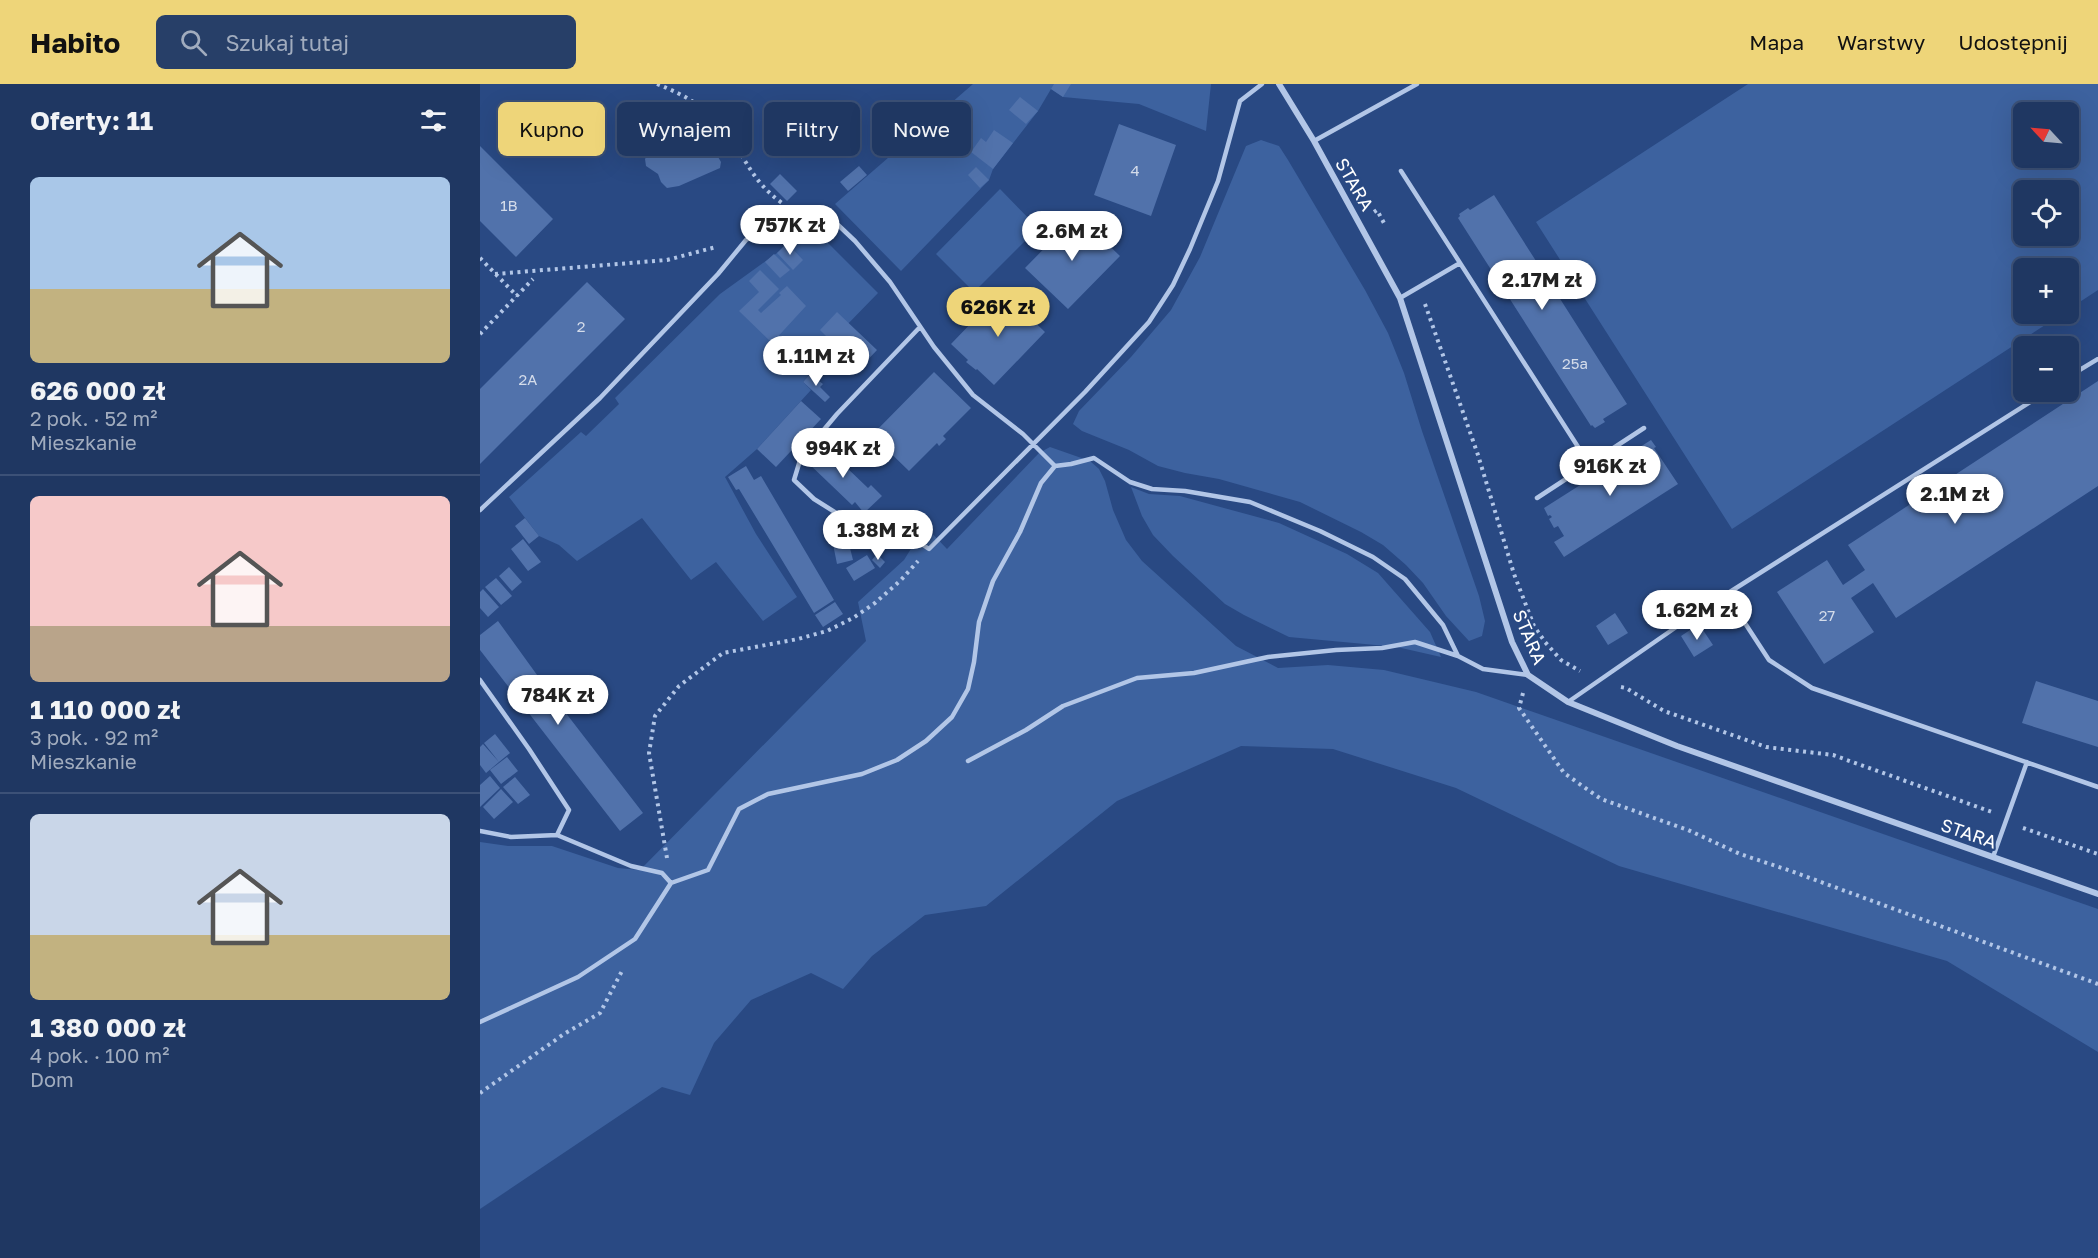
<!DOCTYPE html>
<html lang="pl">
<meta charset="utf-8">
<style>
body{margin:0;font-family:"Golos Text",sans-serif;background:#273f68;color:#f1f3f6;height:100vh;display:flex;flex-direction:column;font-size:22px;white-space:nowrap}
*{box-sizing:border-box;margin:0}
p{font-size:20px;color:#a1acbe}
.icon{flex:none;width:33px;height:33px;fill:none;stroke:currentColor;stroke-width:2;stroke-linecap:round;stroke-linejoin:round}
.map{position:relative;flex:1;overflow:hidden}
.side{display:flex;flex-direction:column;background:#1f3762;width:480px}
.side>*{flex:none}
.hud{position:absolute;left:18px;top:18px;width:570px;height:54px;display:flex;gap:12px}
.needle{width:39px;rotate:296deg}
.buttons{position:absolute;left:1533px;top:18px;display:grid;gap:12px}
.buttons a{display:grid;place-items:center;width:66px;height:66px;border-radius:9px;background:#1f3762;box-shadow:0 6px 24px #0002,0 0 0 2px #3c5177;font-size:30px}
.price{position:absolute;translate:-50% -51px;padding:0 14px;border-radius:21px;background:#fff;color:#222;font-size:20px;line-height:39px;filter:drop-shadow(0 2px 3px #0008)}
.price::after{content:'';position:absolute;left:50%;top:36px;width:18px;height:14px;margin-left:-9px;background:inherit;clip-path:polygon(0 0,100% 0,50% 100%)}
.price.active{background:#eed579;color:#111}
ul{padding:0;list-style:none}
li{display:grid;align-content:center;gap:12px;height:318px;padding:0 30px}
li+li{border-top:2px solid #3c5177}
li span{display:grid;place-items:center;height:186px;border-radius:9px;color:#555}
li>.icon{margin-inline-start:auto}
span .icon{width:108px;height:108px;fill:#fffc;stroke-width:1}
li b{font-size:26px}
h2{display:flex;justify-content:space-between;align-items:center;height:72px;padding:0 30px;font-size:26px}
.chip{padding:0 21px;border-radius:9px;background:#1f3762;box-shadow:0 6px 24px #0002,0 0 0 2px #3c5177;font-size:21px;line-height:54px}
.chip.active{background:#eed579;color:#111}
header{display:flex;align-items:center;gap:36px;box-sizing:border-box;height:84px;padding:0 30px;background:#eed579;color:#111}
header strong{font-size:28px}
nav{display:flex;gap:33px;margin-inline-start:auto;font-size:21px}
.search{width:420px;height:54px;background:#273f68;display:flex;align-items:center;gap:15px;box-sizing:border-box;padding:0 21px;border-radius:9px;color:#a1acbe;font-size:22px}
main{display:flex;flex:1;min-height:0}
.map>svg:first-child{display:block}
</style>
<header>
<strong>Habito</strong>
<div class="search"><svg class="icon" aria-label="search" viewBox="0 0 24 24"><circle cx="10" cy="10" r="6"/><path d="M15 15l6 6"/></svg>Szukaj tutaj</div>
<nav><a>Mapa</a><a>Warstwy</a><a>Udostępnij</a></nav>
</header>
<main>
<section class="side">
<h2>Oferty: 11<svg class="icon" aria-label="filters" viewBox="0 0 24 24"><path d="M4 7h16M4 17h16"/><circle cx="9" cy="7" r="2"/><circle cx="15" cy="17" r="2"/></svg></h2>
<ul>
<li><span style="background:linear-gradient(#a9c7e8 60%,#c2b280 0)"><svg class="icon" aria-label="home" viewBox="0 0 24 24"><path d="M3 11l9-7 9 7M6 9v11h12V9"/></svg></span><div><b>626 000 zł</b><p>2 pok. · 52 m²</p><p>Mieszkanie</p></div></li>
<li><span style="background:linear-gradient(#f6c9c9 70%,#b9a48a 0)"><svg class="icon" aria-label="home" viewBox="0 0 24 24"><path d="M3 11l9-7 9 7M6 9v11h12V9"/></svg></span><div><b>1 110 000 zł</b><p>3 pok. · 92 m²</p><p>Mieszkanie</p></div></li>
<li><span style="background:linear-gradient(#c9d6e8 65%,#c2b280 0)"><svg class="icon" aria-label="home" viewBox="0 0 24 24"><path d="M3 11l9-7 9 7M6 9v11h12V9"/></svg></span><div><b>1 380 000 zł</b><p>4 pok. · 100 m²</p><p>Dom</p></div></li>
</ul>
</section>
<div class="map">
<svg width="1618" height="1174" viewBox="0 0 1618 1174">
<rect width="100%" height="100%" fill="#294983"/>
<path fill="#3d629f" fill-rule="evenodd" d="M493 0H731L726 47 659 20 583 13 571 5 558 27 513 85 509 96 421 187 355 120Z
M1268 0H1618V206L1589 225 1588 184H1544V230H1582L1252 445 1056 138ZM1544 28H1588V74H1544ZM1544 106H1588V152H1544Z
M781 56 799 62 808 76 885 206 908 249 924 289 942 347 999 512 1005 537 1002 552 989 557 966 532 943 499 926 481 903 461 881 448 820 418 739 395 705 389 678 382 649 366 602 347 593 340 599 327 651 273 691 226 720 173 766 62Z
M520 105 558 144 494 208 456 170Z
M330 141 398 209 325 284 330 290 323 298 331 306 277 365 245 393 276 450 317 513 283 537 236 478 211 496 162 434 97 477 79 461 59 452 29 413 101 348 106 352 139 320 135 314 240 210 297 169Z
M570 363 610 377 619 385 625 397 633 426 646 456 662 477 756 562 798 584 848 581 904 586 996 608 1618 825V968L1467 877 1139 782 976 704 853 665 761 662 637 717 506 822 445 831 392 872 363 905 331 889 271 916 234 959 210 1011 182 1003 0 1125V758L28 762H72L138 784 160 786 386 557 378 518 424 476 445 442 467 465 559 369Z
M651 403 669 410 700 412 799 439 867 470 898 489 950 548 961 573 917 563 809 553 764 531 745 520 693 472 673 451 662 432Z"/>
<path fill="#5172ab" d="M574 0H591L583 13 571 5Z
M540 13 558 27 546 40 529 26Z
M639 40 696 61 671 132 614 111Z
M514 46 533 59 513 85 491 68 501 54 506 58Z
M212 51 224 54 231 61 241 78 240 84 199 102 187 104 181 98 178 90 166 82 165 75 169 69 179 64Z
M0 62 73 135 36 173 0 137Z
M379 82 387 91 368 107 360 98Z
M496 83 509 96 500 104 488 91Z
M300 90 317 107 307 117 290 100Z
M1014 111 1147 320 1123 335 1125 338 1115 344 1112 341 1111 342 978 134 980 132 979 130 988 124 990 126Z
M597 131 640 172 588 225 545 184Z
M307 159 323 176 313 186 297 169Z
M294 170 310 186 300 194 285 178Z
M280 186 299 205 278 226 281 229 301 211 299 209 307 202 326 222 292 259 259 227 279 208 269 197Z
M107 198 145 235 0 380V305Z
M522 207 565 248 514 301 497 285 496 286 486 278 488 276 471 260Z
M357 228 397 266 379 285 340 246Z
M454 288 491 324 463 352 466 355 459 362 457 359 429 387 392 351Z
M330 290 343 300 340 303 350 313 345 318 323 298Z
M1618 297V402L1416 534 1393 499 1371 514 1394 548 1344 580 1297 508 1347 476 1363 501 1385 486 1368 461Z
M321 317 341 335 296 383 277 365Z
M1171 356 1176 363 1174 364 1198 400 1084 473 1074 458 1084 452 1078 442 1074 444 1069 435 1072 433 1070 431 1068 432 1064 424Z
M342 360 388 404 391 401 402 412 384 429 375 418 372 421 326 377Z
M266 382 274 396 281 392 354 516 334 529 259 405 256 406 248 393Z
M45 434 59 452 49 460 35 442Z
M367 452 373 476 357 480 352 455Z
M43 455 61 478 48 487 31 465Z
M397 470 405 478 400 484 392 476Z
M387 471 395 484 374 497 366 484Z
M29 483 42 498 32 507 19 492Z
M16 494 32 512 21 521 5 503Z
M3 505 19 523 8 533 0 524V508Z
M355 518 363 530 343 543 335 531Z
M1135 529 1148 549 1128 561 1116 542Z
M18 537 65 602 163 729 140 747 0 566V551Z
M1219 540 1233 561 1214 573 1201 552Z
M1556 597 1618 617V663L1542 639Z
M15 650 30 669 19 678 4 659Z
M3 660 19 678 6 689 0 681V663Z
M27 673 38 687 21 700 10 686Z
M10 692 20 704 0 723V701Z
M35 693 50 711 38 720 23 703Z
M21 705 33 718 14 735 3 723Z"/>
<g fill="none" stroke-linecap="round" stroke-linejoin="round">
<path stroke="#b2c6e7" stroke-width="4" stroke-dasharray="3 4.5" stroke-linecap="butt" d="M177 0C207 12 224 22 245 47 266 73 271 97 302 119
M894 128 897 126 905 141
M0 174 37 212
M15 190 187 176 236 163
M945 220 998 371 1034 490 1054 542 1065 558 1081 576 1100 587
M0 250 53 195
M1141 603 1146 604 1184 627 1286 663 1353 671 1512 728
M1043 609 1039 624 1084 689 1121 715 1208 746 1260 770 1311 787 1618 900
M1543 744 1618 770
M187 774 169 669 175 632 199 602 243 569 318 555 347 547 373 534 395 519 421 496 438 477
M0 1009 84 950 120 929 143 885"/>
<path stroke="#b2c6e7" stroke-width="4.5" d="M834 57 937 0
M921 87 1109 380
M920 214 980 179
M440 243 357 330 321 373 314 396 334 415 369 437 422 447 449 465 605 308 669 238 693 201 710 165 738 97 760 17 782 0
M1588 293 1618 275
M1057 414 1164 344
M0 426 120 314 238 190 266 156 294 140 320 131 337 130 356 139 375 157 410 198 454 263 493 311 543 350 575 382 591 380 614 374 650 398 672 405 705 407 770 418 840 447 893 473 925 495 963 541 978 572
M1246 510 1289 576 1332 604 1618 703
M0 596 49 665 89 726 77 751 31 753 0 747
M1088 618 1215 530 1566 308
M488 677 546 646 583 622 657 594 714 589 788 573 856 566 902 564 935 558 978 572 1003 585 1048 591
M77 751 151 782 182 789 191 799
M1513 773 1547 678
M0 938 98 893 155 855 191 799 228 786 259 725 288 710 382 690 417 676 446 657 472 633 488 605 494 578 499 538 513 497 540 448 561 399 575 382"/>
<path stroke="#b2c6e7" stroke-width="6" d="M799 0 834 57 920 214 1032 558 1048 591 1088 618 1197 662 1618 810"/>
</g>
<g text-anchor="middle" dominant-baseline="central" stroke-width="4.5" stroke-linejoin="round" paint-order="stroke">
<g font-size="15" fill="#d4dcea">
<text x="655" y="86">4</text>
<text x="29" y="121">1B</text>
<text x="101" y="242">2</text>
<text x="1095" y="279">25a</text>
<text x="48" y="295">2A</text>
<text x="1347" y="531">27</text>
</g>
<g font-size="18" fill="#fff" stroke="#294983">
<text transform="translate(875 100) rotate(60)">STARA</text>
<text transform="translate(1050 553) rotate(67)">STARA</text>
<text transform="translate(1489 749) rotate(19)">STARA</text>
</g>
</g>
</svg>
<div class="buttons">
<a><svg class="needle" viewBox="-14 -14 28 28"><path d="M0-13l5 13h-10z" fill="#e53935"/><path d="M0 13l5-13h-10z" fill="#a1acbe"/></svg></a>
<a><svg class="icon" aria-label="locate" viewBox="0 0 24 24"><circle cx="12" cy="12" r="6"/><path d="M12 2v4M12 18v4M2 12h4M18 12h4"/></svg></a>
<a>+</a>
<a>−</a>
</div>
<b class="price" style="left:310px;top:172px">757K zł</b>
<b class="price" style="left:592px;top:178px">2.6M zł</b>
<b class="price" style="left:1062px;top:227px">2.17M zł</b>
<b class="price active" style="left:518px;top:254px">626K zł</b>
<b class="price" style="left:336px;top:303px">1.11M zł</b>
<b class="price" style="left:363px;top:395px">994K zł</b>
<b class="price" style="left:1130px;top:413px">916K zł</b>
<b class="price" style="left:1475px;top:441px">2.1M zł</b>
<b class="price" style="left:398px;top:477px">1.38M zł</b>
<b class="price" style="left:1217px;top:557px">1.62M zł</b>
<b class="price" style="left:78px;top:642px">784K zł</b>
<div class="hud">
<a class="chip active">Kupno</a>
<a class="chip">Wynajem</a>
<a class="chip">Filtry</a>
<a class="chip">Nowe</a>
</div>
</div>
</main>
